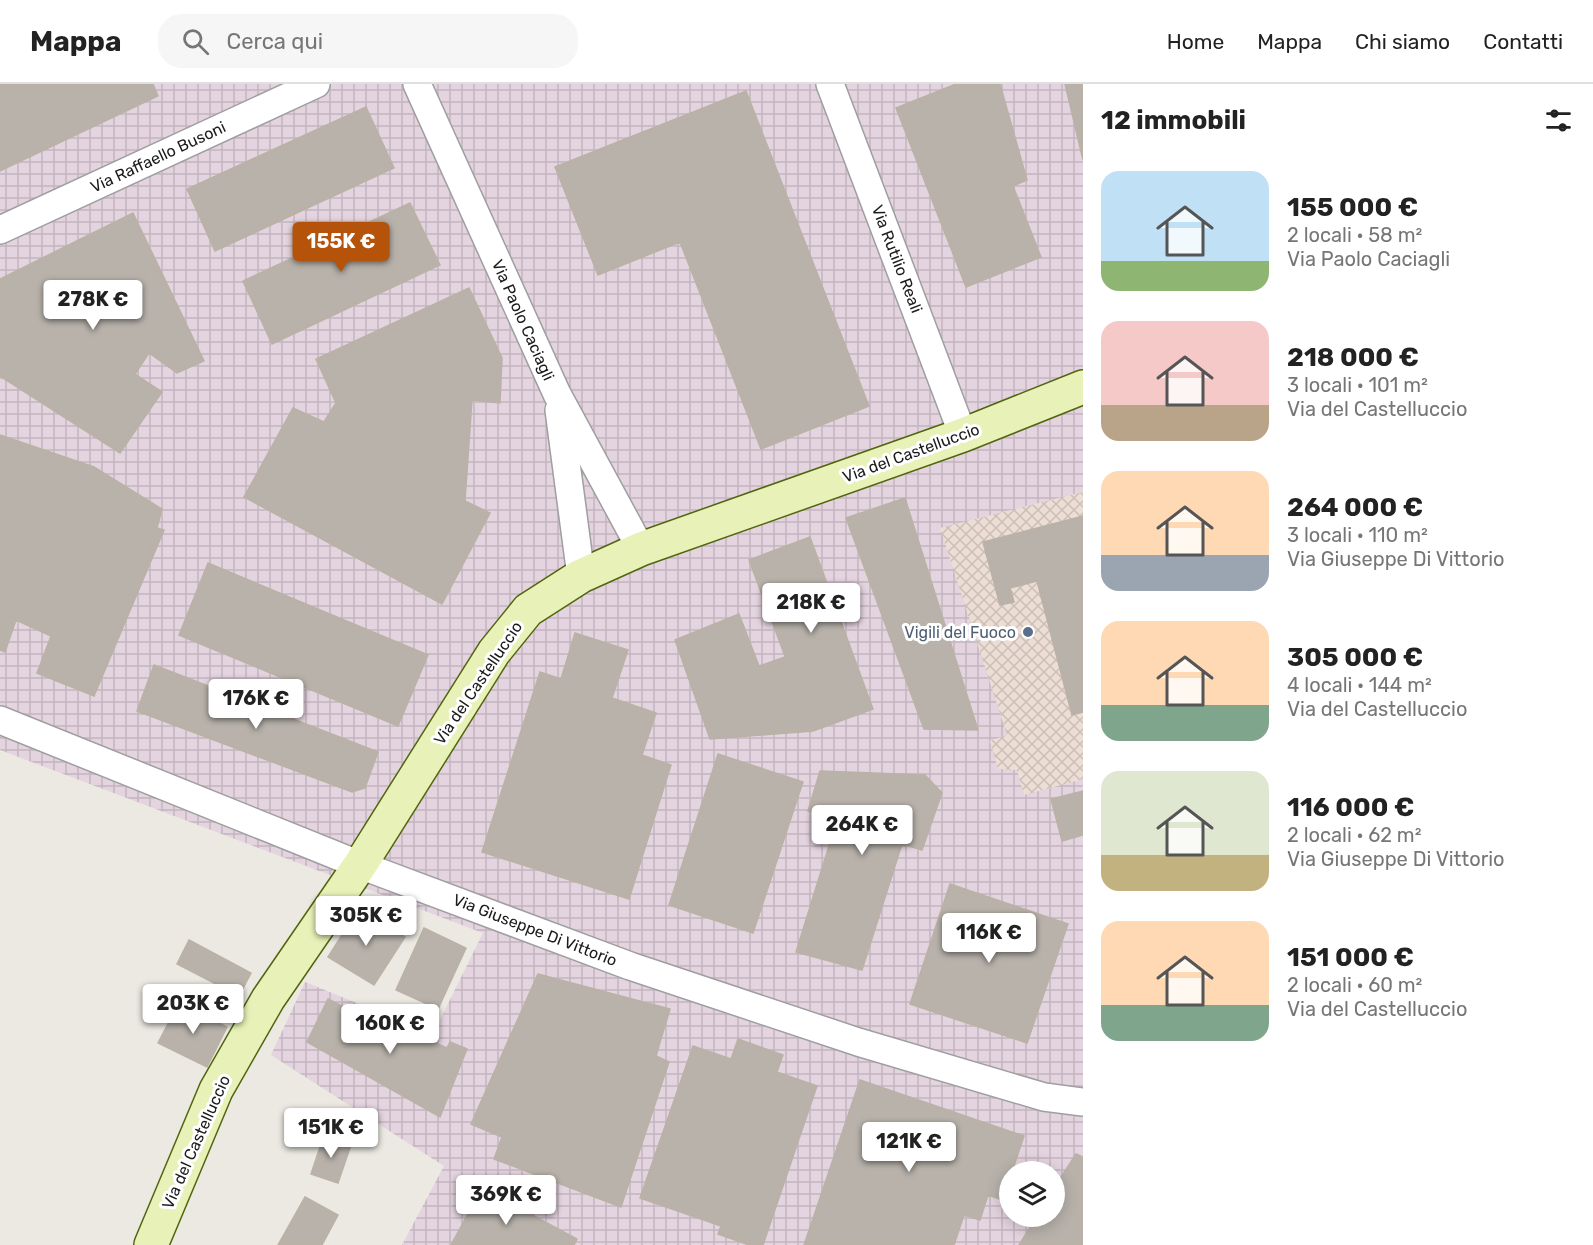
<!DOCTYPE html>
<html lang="it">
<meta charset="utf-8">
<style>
body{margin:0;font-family:Rubik,sans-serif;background:#f6f6f6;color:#222;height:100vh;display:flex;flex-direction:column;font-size:22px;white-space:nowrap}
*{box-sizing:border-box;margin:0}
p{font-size:20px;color:#767676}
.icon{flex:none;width:33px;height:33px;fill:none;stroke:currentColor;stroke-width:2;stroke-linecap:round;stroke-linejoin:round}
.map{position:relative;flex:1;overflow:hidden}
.details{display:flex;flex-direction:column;background:#fff;width:510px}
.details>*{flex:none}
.controls{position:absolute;left:999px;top:1077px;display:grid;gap:12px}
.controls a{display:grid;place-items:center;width:66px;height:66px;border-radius:50%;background:#fff;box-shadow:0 3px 15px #0003;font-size:30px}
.price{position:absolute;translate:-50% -51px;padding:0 14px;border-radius:6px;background:#fff;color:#222;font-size:20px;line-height:39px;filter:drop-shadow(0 2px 3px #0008)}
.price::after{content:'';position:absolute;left:50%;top:36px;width:18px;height:14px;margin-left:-9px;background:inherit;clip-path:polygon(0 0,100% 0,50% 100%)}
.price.active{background:#b45309;color:#fff}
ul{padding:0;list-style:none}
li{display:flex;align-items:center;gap:18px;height:150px;padding:0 18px}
li span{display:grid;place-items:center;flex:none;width:168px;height:120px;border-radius:18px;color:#555}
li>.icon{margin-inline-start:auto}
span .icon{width:72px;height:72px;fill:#fffc;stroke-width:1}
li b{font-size:26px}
h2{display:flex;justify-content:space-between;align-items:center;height:72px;padding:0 18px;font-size:26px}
header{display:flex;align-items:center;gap:36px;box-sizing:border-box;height:84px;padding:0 30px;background:#fff;border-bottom:2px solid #e0e0e0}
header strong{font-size:28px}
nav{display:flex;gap:33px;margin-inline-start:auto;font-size:21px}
.search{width:420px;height:54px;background:#f6f6f6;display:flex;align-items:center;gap:15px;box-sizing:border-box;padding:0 21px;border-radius:24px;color:#767676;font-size:22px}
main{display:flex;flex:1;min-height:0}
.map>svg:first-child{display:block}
</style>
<header>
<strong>Mappa</strong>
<div class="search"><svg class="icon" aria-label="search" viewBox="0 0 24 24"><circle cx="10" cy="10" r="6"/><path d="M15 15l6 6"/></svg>Cerca qui</div>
<nav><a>Home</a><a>Mappa</a><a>Chi siamo</a><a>Contatti</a></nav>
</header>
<main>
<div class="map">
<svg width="1083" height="1161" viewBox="0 0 1083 1161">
<defs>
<pattern id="industrial-grid" width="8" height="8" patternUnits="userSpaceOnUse" patternTransform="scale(1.5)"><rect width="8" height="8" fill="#e4d4df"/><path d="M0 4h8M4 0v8" fill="none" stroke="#c3b5bf"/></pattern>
<pattern id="military-cross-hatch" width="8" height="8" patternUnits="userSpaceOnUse" patternTransform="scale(1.5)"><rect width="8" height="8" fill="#edded5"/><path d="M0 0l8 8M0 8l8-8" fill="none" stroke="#cbbeb6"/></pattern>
</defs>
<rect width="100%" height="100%" fill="#ebe9e1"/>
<path fill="url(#industrial-grid)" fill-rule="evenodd" d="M0 0H1083V1161H402L444 1082 271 971 305 898 433 950 483 849 0 666ZM1010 1088H1054V1132H1010Z"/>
<path fill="url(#military-cross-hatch)" d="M1083 408V695L1024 711 1017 686 998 685 990 657 1007 651 940 444Z"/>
<path fill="#b8b2ab" stroke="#bbb2a5" stroke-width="1.5" d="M0 0H153L158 12 0 87Z
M956 0H1000L1027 96 1013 102 1041 173 966 203 896 24Z
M1065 0H1083V76Z
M746 7 869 322 761 365 680 158 598 191 555 83Z
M366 23 394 84 215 167 187 105Z
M410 119 440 181 272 260 243 197Z
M133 129 204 277 177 289 149 269 135 290 162 308 120 369 0 292V195Z
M469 204 502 274 500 319 472 316 465 417 490 429 442 520 244 413 293 324 324 338 336 319 316 275Z
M0 351 94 383 162 425 157 444 164 446 94 612 37 589 51 552 16 536 5 568 0 566Z
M905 414 978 646 924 645 846 434Z
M1083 432V628L1072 631 1037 497 1010 504 1014 518 1000 521 983 458Z
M810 453 873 625 813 647 749 476Z
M208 479 428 571 398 642 179 551Z
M739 530 759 582 785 573 813 647 710 655 675 556Z
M575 549 628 566 612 614 656 629 642 671 671 681 629 815 482 768 540 588 561 595Z
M154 581 378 668 365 704 352 708 137 627Z
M718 670 803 698 753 849 669 821Z
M820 687 925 691 942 709 922 766 902 760 862 886 796 868 837 736 808 727Z
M1083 707V751L1062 757 1051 715Z
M950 800 1068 840 1027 959 910 920Z
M359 824 405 853 374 901 328 873Z
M424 844 466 864 438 925 396 906Z
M189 856 251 889 239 912 177 880Z
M538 890 670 925 656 972 669 978 621 1123 494 1075 502 1053 471 1040Z
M328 915 378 940 381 935 447 964 450 958 467 965 440 1033 307 958Z
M179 919 227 943 207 983 158 959Z
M738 955 783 971 777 988 817 1002 763 1161H749L718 1150 721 1142 640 1114 693 962 731 975Z
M860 996 1024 1052 1012 1088H1010L1002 1116 988 1111 980 1136 964 1131 954 1161H804Z
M324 1051 351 1061 338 1099 311 1090Z
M1076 1070 1083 1073V1161H1019L1037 1132H1054V1104Z
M482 1104 577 1155 574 1161H451Z
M305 1113 338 1131 322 1161H278Z"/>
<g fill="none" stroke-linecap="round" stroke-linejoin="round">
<defs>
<path id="street" d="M417 0 557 310 641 465
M830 0 963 351
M0 146 316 0
M559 326 581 492
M0 636 360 781 630 882 858 958 1044 1013 1083 1018"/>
<path id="secondary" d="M151 1161 216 1006 268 915 360 781 494 568 528 526 581 492 641 465 963 351 1083 303"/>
</defs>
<use href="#street" stroke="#9f9f9f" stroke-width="30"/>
<use href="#secondary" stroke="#51650e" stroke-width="36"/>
<use href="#street" stroke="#fff" stroke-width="27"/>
<use href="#secondary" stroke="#e8f2b8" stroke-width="33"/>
</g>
<circle fill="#5c6f8a" stroke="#fff" stroke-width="2" cx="1028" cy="548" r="6"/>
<g text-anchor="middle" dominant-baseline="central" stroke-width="6" stroke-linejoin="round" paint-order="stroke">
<g font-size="16" fill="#1b1b1b" stroke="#fff">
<text transform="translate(158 73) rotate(-25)">Via Raffaello Busoni</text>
<text transform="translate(897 175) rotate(69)">Via Rutilio Reali</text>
<text transform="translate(523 236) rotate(66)">Via Paolo Caciagli</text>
<text transform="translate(911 369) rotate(-20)">Via del Castelluccio</text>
<text transform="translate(478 599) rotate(-56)">Via del Castelluccio</text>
<text transform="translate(535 846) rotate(21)">Via Giuseppe Di Vittorio</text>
<text transform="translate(196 1058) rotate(-66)">Via del Castelluccio</text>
</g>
<g font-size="16" fill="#4e5e75" stroke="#fff" text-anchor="end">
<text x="1016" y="548">Vigili del Fuoco</text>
</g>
</g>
</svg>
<div class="controls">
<a><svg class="icon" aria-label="layers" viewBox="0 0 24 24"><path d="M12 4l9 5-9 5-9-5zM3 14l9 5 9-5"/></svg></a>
</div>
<b class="price active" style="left:341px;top:189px">155K €</b>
<b class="price" style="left:93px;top:247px">278K €</b>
<b class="price" style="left:811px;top:550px">218K €</b>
<b class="price" style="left:256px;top:646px">176K €</b>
<b class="price" style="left:862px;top:772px">264K €</b>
<b class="price" style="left:366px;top:863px">305K €</b>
<b class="price" style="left:989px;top:880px">116K €</b>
<b class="price" style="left:193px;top:951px">203K €</b>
<b class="price" style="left:390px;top:971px">160K €</b>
<b class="price" style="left:331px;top:1075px">151K €</b>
<b class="price" style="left:909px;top:1089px">121K €</b>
<b class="price" style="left:506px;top:1142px">369K €</b>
</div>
<section class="details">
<h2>12 immobili<svg class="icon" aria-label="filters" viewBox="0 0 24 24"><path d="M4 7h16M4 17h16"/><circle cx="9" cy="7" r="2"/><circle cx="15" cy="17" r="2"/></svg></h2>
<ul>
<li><span style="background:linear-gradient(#bfe0f5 75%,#8fb573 0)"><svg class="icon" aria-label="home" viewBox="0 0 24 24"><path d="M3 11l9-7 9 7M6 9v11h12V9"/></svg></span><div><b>155 000 €</b><p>2 locali · 58 m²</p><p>Via Paolo Caciagli</p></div></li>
<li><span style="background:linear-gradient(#f6c9c9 70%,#b9a48a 0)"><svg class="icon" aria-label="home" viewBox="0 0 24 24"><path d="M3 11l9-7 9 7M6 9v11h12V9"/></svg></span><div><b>218 000 €</b><p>3 locali · 101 m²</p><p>Via del Castelluccio</p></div></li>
<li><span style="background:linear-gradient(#ffd9b3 70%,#9aa5b1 0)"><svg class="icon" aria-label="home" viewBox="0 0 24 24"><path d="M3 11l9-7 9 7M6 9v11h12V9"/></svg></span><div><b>264 000 €</b><p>3 locali · 110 m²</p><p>Via Giuseppe Di Vittorio</p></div></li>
<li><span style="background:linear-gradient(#ffd9b3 70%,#7fa58c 0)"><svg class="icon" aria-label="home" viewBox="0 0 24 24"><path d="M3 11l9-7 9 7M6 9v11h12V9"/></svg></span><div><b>305 000 €</b><p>4 locali · 144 m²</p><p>Via del Castelluccio</p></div></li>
<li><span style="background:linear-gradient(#dfe7d0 70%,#c2b280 0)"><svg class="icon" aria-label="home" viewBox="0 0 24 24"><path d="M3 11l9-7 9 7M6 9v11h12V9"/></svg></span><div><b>116 000 €</b><p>2 locali · 62 m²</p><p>Via Giuseppe Di Vittorio</p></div></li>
<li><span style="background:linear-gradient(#ffd9b3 70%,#7fa58c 0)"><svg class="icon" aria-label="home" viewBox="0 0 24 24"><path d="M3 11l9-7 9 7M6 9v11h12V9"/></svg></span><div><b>151 000 €</b><p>2 locali · 60 m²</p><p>Via del Castelluccio</p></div></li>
</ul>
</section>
</main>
